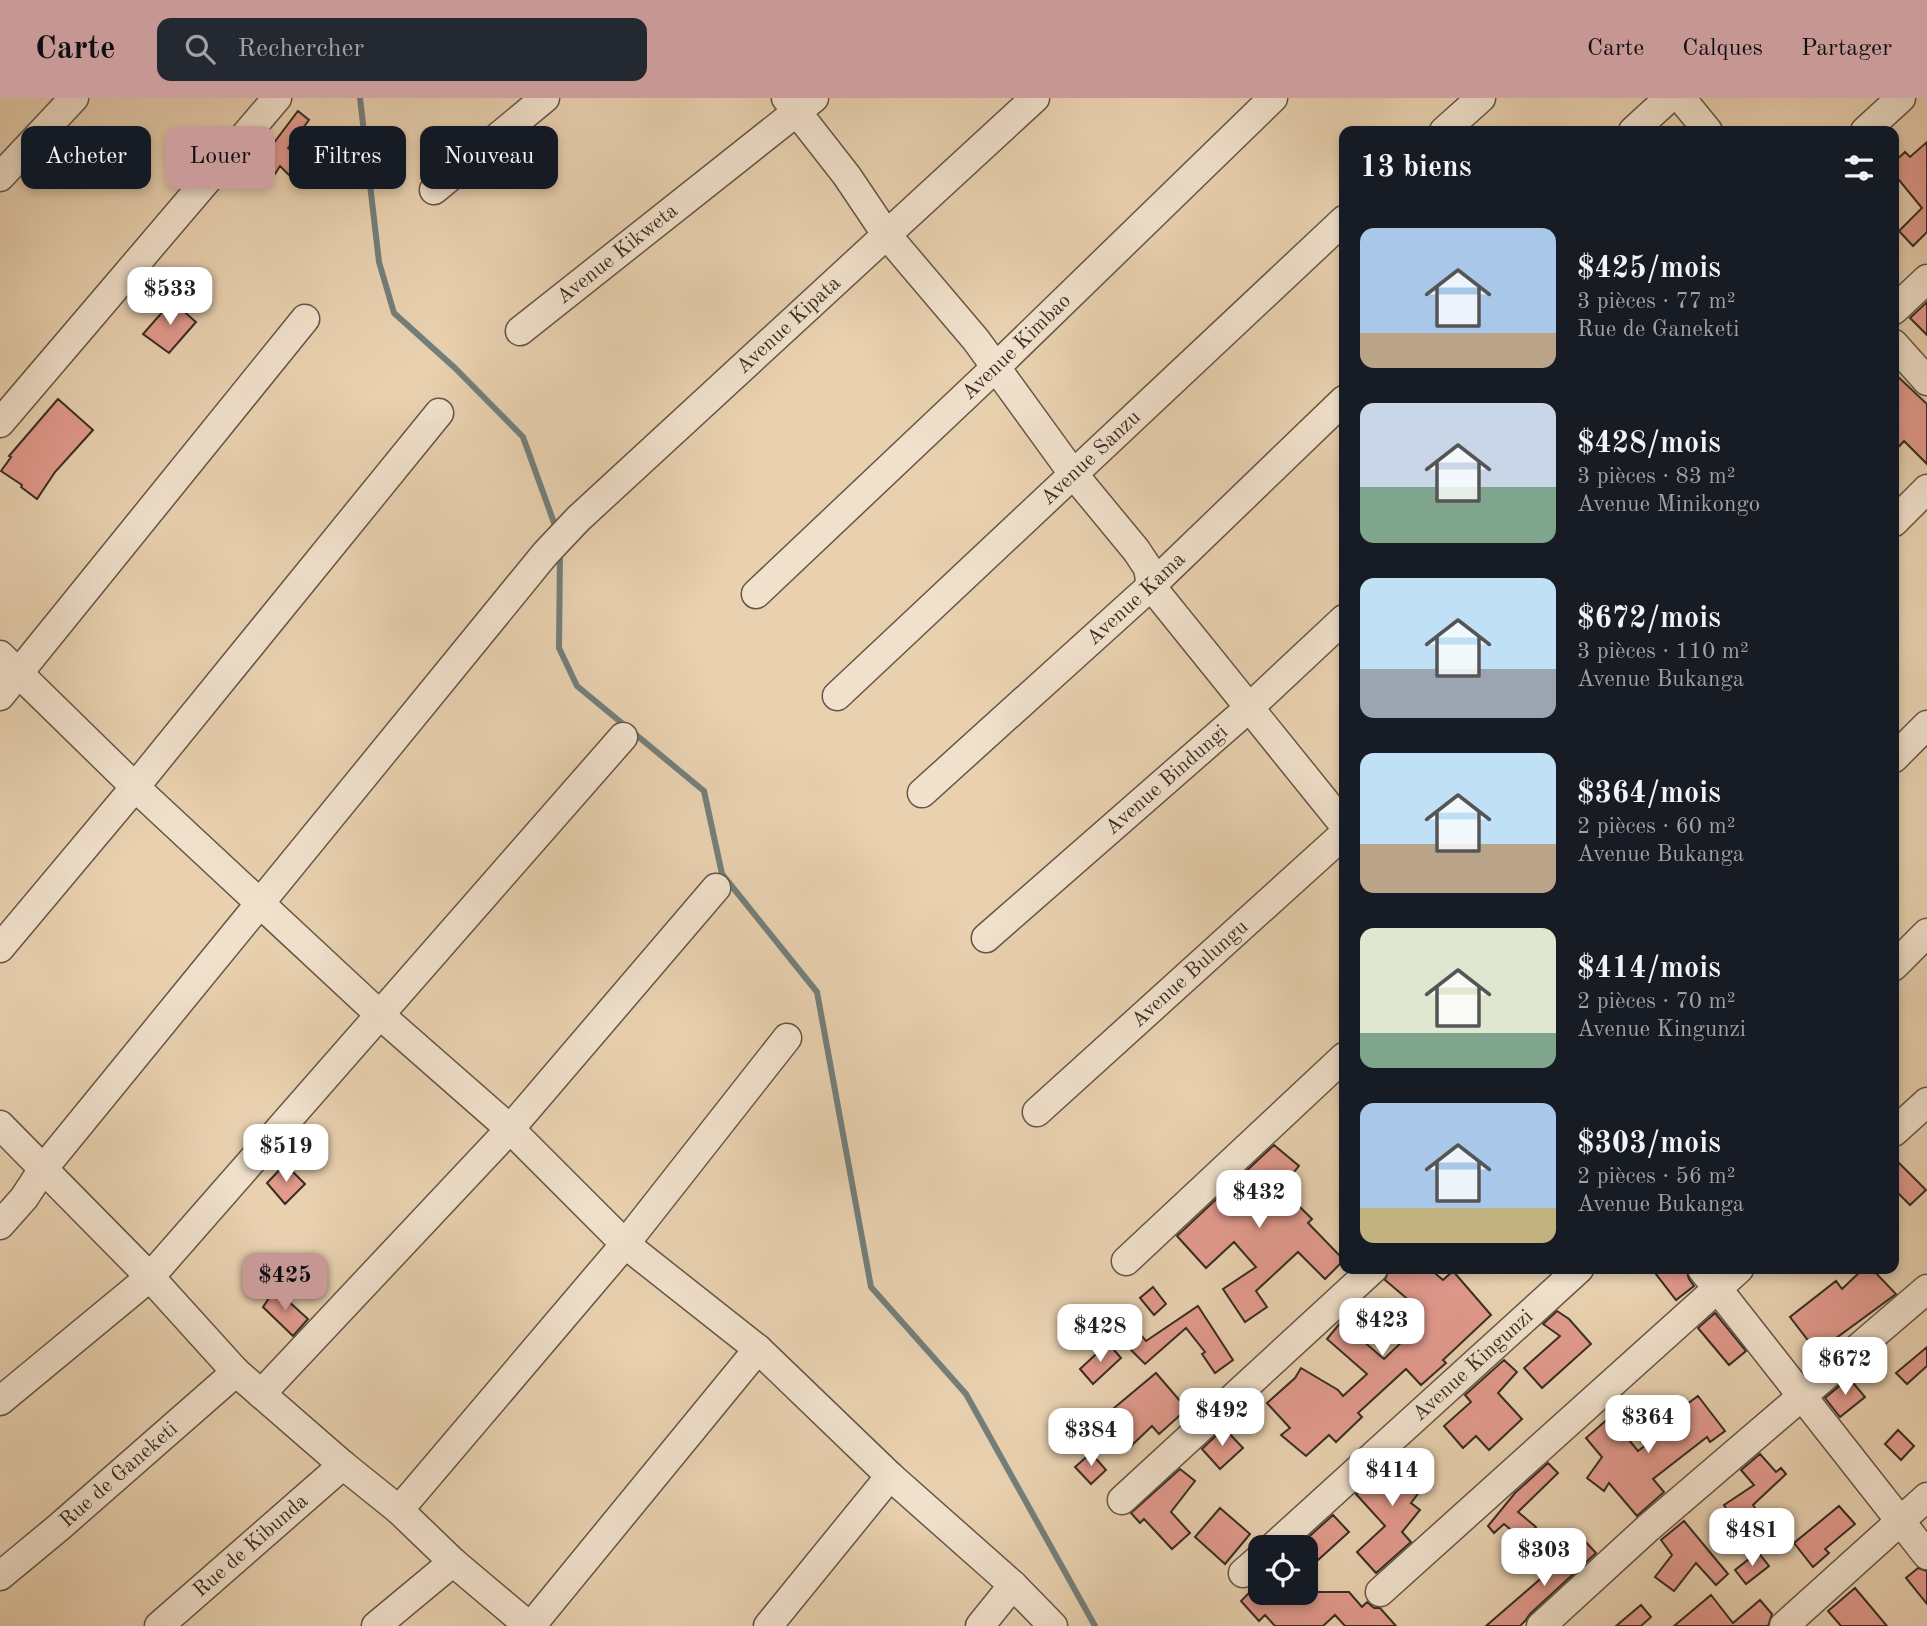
<!DOCTYPE html>
<html lang="fr">
<meta charset="utf-8">
<style>
body{margin:0;font-family:"Old Standard TT",serif;background:#242831;color:#f1f3f6;height:100vh;display:flex;flex-direction:column;font-size:26px;white-space:nowrap}
*{box-sizing:border-box;margin:0}
p{font-size:23px;color:#9ea1a6}
.icon{flex:none;width:38px;height:38px;fill:none;stroke:currentColor;stroke-width:2;stroke-linecap:round;stroke-linejoin:round}
.map{position:relative;flex:1;overflow:hidden}
.drawer{position:absolute;left:1339px;top:28px;width:560px;height:1148px;display:flex;flex-direction:column;background:#171b24;border-radius:14px;box-shadow:0 4px 10px #0003}
.drawer>*{flex:none}
.banner{position:absolute;left:21px;top:28px;width:665px;height:63px;display:flex;gap:14px}
.buttons{position:absolute;left:1248px;top:1437px;display:grid;gap:14px}
.buttons a{display:grid;place-items:center;width:70px;height:70px;border-radius:14px;background:#171b24;box-shadow:0 4px 10px #0003;font-size:35px}
.price{position:absolute;translate:-50% -60px;padding:0 16px;border-radius:14px;background:#fff;color:#222;font-size:23px;line-height:46px;filter:drop-shadow(0 2px 4px #0008)}
.price::after{content:'';position:absolute;left:50%;top:42px;width:21px;height:16px;margin-left:-10px;background:inherit;clip-path:polygon(0 0,100% 0,50% 100%)}
.price.current{background:#c59692;color:#111}
ul{padding:0;list-style:none}
li{display:flex;align-items:center;gap:21px;height:175px;padding:0 21px}
li span{display:grid;place-items:center;flex:none;width:196px;height:140px;border-radius:14px;color:#555}
li>.icon{margin-inline-start:auto}
span .icon{width:84px;height:84px;fill:#fffc;stroke-width:1}
li b{font-size:30px}
h2{display:flex;justify-content:space-between;align-items:center;height:84px;padding:0 21px;font-size:30px}
.pill{padding:0 24px;border-radius:14px;background:#171b24;box-shadow:0 4px 10px #0003;font-size:24px;line-height:63px}
.pill.current{background:#c59692;color:#111}
header{display:flex;align-items:center;gap:42px;box-sizing:border-box;height:98px;padding:0 35px;background:#c59692;color:#111}
header strong{font-size:33px}
nav{display:flex;gap:38px;margin-inline-start:auto;font-size:24px}
.search{width:490px;height:63px;background:#242831;display:flex;align-items:center;gap:18px;box-sizing:border-box;padding:0 24px;border-radius:14px;color:#9ea1a6;font-size:26px}
.map>svg:first-child{display:block}
</style>
<header>
<strong>Carte</strong>
<div class="search"><svg class="icon" aria-label="search" viewBox="0 0 24 24"><circle cx="10" cy="10" r="6"/><path d="M15 15l6 6"/></svg>Rechercher</div>
<nav><a>Carte</a><a>Calques</a><a>Partager</a></nav>
</header>
<div class="map">
<svg width="1927" height="1528" viewBox="0 0 1927 1528">
<rect width="100%" height="100%" fill="#e9d1b0"/>
<filter id="stains"><feTurbulence type="fractalNoise" baseFrequency=".00286" numOctaves="4"/><feColorMatrix values="0 0 0 0 .2 0 0 0 0 .09 0 0 0 0 .02 0 0 0 .5 -.17"/></filter>
<radialGradient id="worn" r=".72"><stop offset=".6" stop-color="#630" stop-opacity="0"/><stop offset="1" stop-color="#630" stop-opacity=".3"/></radialGradient>
<g fill="none" stroke-linecap="round" stroke-linejoin="round">
<path stroke="#737f7b" stroke-width="6" d="M360 0 379 164 394 215 455 270 523 339 557 433
M560 454 559 550 577 588 704 693 722 776 817 894 871 1189 966 1296 1095 1528"/>
</g>
<path fill="#e29a8d" stroke="#372d23" stroke-width="2" d="M298 13 309 22 288 50 301 63 289 77 280 68 275 76 260 68 270 50Z
M1927 44V134L1913 148 1899 133 1922 110 1894 76V64L1905 54 1910 59Z
M172 203 196 224 169 255 143 236Z
M1927 204V237L1910 220Z
M1894 275 1927 306V366L1904 343 1894 354Z
M58 301 93 332 55 374 37 401 21 389 22 387 1 373 11 359 9 358Z
M1274 1047 1299 1068 1281 1090 1312 1121 1308 1125 1344 1162 1325 1181 1298 1154 1256 1193 1267 1209 1245 1224 1223 1191 1256 1169 1234 1144 1206 1170 1177 1138Z
M1894 1060 1926 1092 1910 1107 1894 1091Z
M285 1066 305 1086 285 1106 267 1085Z
M1389 1171H1430L1443 1182 1453 1173 1491 1217 1443 1262 1446 1265 1421 1287 1406 1271 1358 1315 1362 1319 1336 1344 1329 1337 1306 1358 1281 1337 1290 1330 1267 1305 1295 1280 1301 1270 1338 1292 1343 1298 1367 1276 1327 1241 1341 1224 1384 1261 1408 1238 1398 1227 1418 1210 1385 1182Z
M1652 1171H1686L1689 1181 1694 1188 1676 1202Z
M1863 1171H1872L1896 1196 1817 1254 1790 1219 1836 1183 1842 1191Z
M1153 1189 1166 1206 1154 1217 1140 1200Z
M275 1191 308 1221 293 1238 263 1209Z
M1198 1208 1233 1262 1215 1275 1202 1256 1205 1254 1186 1230 1145 1266 1130 1251 1142 1238 1146 1243Z
M1557 1213 1569 1221 1591 1246 1542 1290 1524 1270 1560 1238 1543 1226Z
M1715 1215 1746 1253 1729 1267 1698 1230Z
M1108 1245 1121 1260 1093 1286 1080 1271Z
M1927 1249V1268L1907 1286 1896 1275Z
M1504 1262 1517 1274 1498 1295 1522 1321 1489 1352 1476 1338 1463 1350 1444 1328 1471 1304 1465 1297Z
M1156 1275 1187 1311 1159 1336 1152 1328 1129 1350 1102 1320Z
M1849 1280 1865 1299 1840 1319 1825 1300Z
M1698 1298 1725 1333 1710 1344 1707 1339 1653 1381 1664 1394 1637 1418 1609 1385 1604 1393 1587 1380 1602 1359 1586 1340 1610 1319 1638 1353 1688 1314 1683 1309Z
M1224 1330 1243 1350 1220 1371 1202 1351Z
M1898 1332 1914 1348 1901 1362 1885 1346Z
M1402 1354 1433 1376 1411 1405 1420 1412 1402 1434 1411 1444 1376 1475 1357 1454 1385 1428 1356 1396Z
M1091 1355 1106 1372 1091 1386 1075 1369Z
M1760 1356 1776 1374 1781 1370 1786 1376 1753 1407 1757 1413 1736 1426 1724 1407 1754 1387 1741 1372Z
M1548 1365 1558 1375 1518 1414 1536 1429 1524 1443 1504 1426 1494 1435 1488 1428 1515 1395Z
M1180 1371 1195 1383 1171 1414 1190 1435 1172 1451 1144 1421 1140 1425 1131 1415Z
M1839 1408 1855 1426 1825 1451 1829 1455 1813 1469 1794 1445Z
M1220 1410 1250 1436 1225 1466 1195 1439Z
M1333 1417 1349 1434 1318 1462 1302 1445Z
M1684 1423 1728 1476 1716 1487 1696 1465 1674 1493 1655 1479 1672 1457 1661 1442Z
M1583 1441 1596 1455 1530 1516 1525 1523 1520 1528H1486L1568 1457Z
M1758 1454 1769 1468 1746 1486 1735 1472Z
M1918 1470 1927 1473V1506L1906 1480Z
M1855 1490 1887 1528H1841L1828 1513Z
M1250 1494H1349L1362 1509 1367 1504 1374 1510H1380L1396 1528H1345L1335 1517 1323 1528H1275L1265 1517 1259 1523 1241 1503Z
M1711 1497 1733 1525 1760 1502 1772 1516 1768 1528H1674Z
M1641 1507 1651 1519 1641 1528H1616Z"/>
<g fill="none" stroke-linecap="round" stroke-linejoin="round">
<defs>
<g id="minor">
<path d="M786 0 847 78 886 136 976 242 1074 377 1136 452 1148 470 1151 488 1344 727"/>
<path d="M1681 0 1708 33"/>
<path d="M1444 33 1481 0"/>
<path d="M1633 33 1669 0"/>
<path d="M1865 33 1901 0"/>
<path d="M0 79 74 0"/>
<path d="M434 92 545 0"/>
<path d="M1894 212 1927 181"/>
<path id="s1" d="M520 233 814 0"/>
<path d="M1894 246 1927 283"/>
<path d="M0 325 277 0"/>
<path d="M1894 424 1927 391"/>
<path id="s2" d="M756 496 995 270 1273 0"/>
<path d="M0 557 135 689 379 916 510 1031 625 1146 758 1251 890 1378 1013 1487 1053 1528"/>
<path d="M0 598 305 221"/>
<path id="s3" d="M837 598 1344 122"/>
<path d="M1894 660 1927 627"/>
<path id="s4" d="M922 695 1151 488 1344 302"/>
<path id="s5" d="M986 840 1250 609 1344 521"/>
<path d="M0 850 135 689 439 315"/>
<path d="M1894 868 1927 835"/>
<path id="s6" d="M1037 1014 1344 736"/>
<path d="M0 1027 150 1179 236 1274 343 1367 399 1412 453 1464 529 1528"/>
<path d="M1894 1034 1927 1004"/>
<path id="s7" d="M0 1127 24 1100 43 1071 545 456 578 421 1035 0"/>
<path d="M1126 1163 1344 959"/>
<path d="M1702 1171 1927 1457"/>
<path d="M261 1296 510 1031 716 790"/>
<path d="M0 1303 150 1179 623 639"/>
<path d="M1122 1402 1373 1171"/>
<path d="M399 1412 625 1146 787 940"/>
<path id="s8" d="M1273 1449 1579 1171"/>
<path d="M1243 1475 1260 1460"/>
<path id="s9" d="M0 1478 58 1430 236 1274"/>
<path d="M1380 1494 1739 1171"/>
<path id="s10" d="M159 1528 343 1367"/>
<path d="M376 1528 453 1464"/>
<path d="M531 1528 758 1251"/>
<path d="M768 1528 890 1378"/>
<path d="M980 1528 1013 1487"/>
<path d="M1541 1528 1648 1430 1927 1191"/>
<path d="M1784 1528 1927 1399"/>
</g>
</defs>
<use href="#minor" stroke="#645646" stroke-width="31"/>
<use href="#minor" stroke="#f1e1cc" stroke-width="28"/>
</g>
<g text-anchor="middle" dominant-baseline="central" stroke-width="5" stroke-linejoin="round" paint-order="stroke">
<g font-size="21" fill="#372d23" stroke="#f1e1cc">
<text stroke="none"><textPath href="#s1" startOffset="124">Avenue Kikweta</textPath></text>
<text stroke="none"><textPath href="#s7" startOffset="1199">Avenue Kipata</textPath></text>
<text stroke="none"><textPath href="#s2" startOffset="359">Avenue Kimbao</textPath></text>
<text stroke="none"><textPath href="#s3" startOffset="348">Avenue Sanzu</textPath></text>
<text stroke="none"><textPath href="#s4" startOffset="289">Avenue Kama</textPath></text>
<text stroke="none"><textPath href="#s5" startOffset="240">Avenue Bindungi</textPath></text>
<text stroke="none"><textPath href="#s6" startOffset="206">Avenue Bulungu</textPath></text>
<text stroke="none"><textPath href="#s8" startOffset="270">Avenue Kingunzi</textPath></text>
<text stroke="none"><textPath href="#s9" startOffset="156">Rue de Ganeketi</textPath></text>
<text stroke="none"><textPath href="#s10" startOffset="122">Rue de Kibunda</textPath></text>
</g>
</g>
<rect width="100%" height="100%" filter="url(#stains)"/>
<rect width="100%" height="100%" fill="url(#worn)"/>
</svg>
<div class="buttons">
<a><svg class="icon" aria-label="locate" viewBox="0 0 24 24"><circle cx="12" cy="12" r="6"/><path d="M12 2v4M12 18v4M2 12h4M18 12h4"/></svg></a>
</div>
<b class="price" style="left:170px;top:229px">$533</b>
<b class="price" style="left:286px;top:1086px">$519</b>
<b class="price" style="left:1259px;top:1132px">$432</b>
<b class="price current" style="left:285px;top:1215px">$425</b>
<b class="price" style="left:1382px;top:1260px">$423</b>
<b class="price" style="left:1100px;top:1266px">$428</b>
<b class="price" style="left:1845px;top:1299px">$672</b>
<b class="price" style="left:1222px;top:1350px">$492</b>
<b class="price" style="left:1648px;top:1357px">$364</b>
<b class="price" style="left:1091px;top:1370px">$384</b>
<b class="price" style="left:1392px;top:1410px">$414</b>
<b class="price" style="left:1752px;top:1470px">$481</b>
<b class="price" style="left:1544px;top:1490px">$303</b>
<div class="banner">
<a class="pill">Acheter</a>
<a class="pill current">Louer</a>
<a class="pill">Filtres</a>
<a class="pill">Nouveau</a>
</div>
<section class="drawer">
<h2>13 biens<svg class="icon" aria-label="filters" viewBox="0 0 24 24"><path d="M4 7h16M4 17h16"/><circle cx="9" cy="7" r="2"/><circle cx="15" cy="17" r="2"/></svg></h2>
<ul>
<li><span style="background:linear-gradient(#a9c7e8 75%,#b9a48a 0)"><svg class="icon" aria-label="home" viewBox="0 0 24 24"><path d="M3 11l9-7 9 7M6 9v11h12V9"/></svg></span><div><b>$425/mois</b><p>3 pièces · 77 m²</p><p>Rue de Ganeketi</p></div></li>
<li><span style="background:linear-gradient(#c9d6e8 60%,#7fa58c 0)"><svg class="icon" aria-label="home" viewBox="0 0 24 24"><path d="M3 11l9-7 9 7M6 9v11h12V9"/></svg></span><div><b>$428/mois</b><p>3 pièces · 83 m²</p><p>Avenue Minikongo</p></div></li>
<li><span style="background:linear-gradient(#bfe0f5 65%,#9aa5b1 0)"><svg class="icon" aria-label="home" viewBox="0 0 24 24"><path d="M3 11l9-7 9 7M6 9v11h12V9"/></svg></span><div><b>$672/mois</b><p>3 pièces · 110 m²</p><p>Avenue Bukanga</p></div></li>
<li><span style="background:linear-gradient(#bfe0f5 65%,#b9a48a 0)"><svg class="icon" aria-label="home" viewBox="0 0 24 24"><path d="M3 11l9-7 9 7M6 9v11h12V9"/></svg></span><div><b>$364/mois</b><p>2 pièces · 60 m²</p><p>Avenue Bukanga</p></div></li>
<li><span style="background:linear-gradient(#dfe7d0 75%,#7fa58c 0)"><svg class="icon" aria-label="home" viewBox="0 0 24 24"><path d="M3 11l9-7 9 7M6 9v11h12V9"/></svg></span><div><b>$414/mois</b><p>2 pièces · 70 m²</p><p>Avenue Kingunzi</p></div></li>
<li><span style="background:linear-gradient(#a9c7e8 75%,#c2b280 0)"><svg class="icon" aria-label="home" viewBox="0 0 24 24"><path d="M3 11l9-7 9 7M6 9v11h12V9"/></svg></span><div><b>$303/mois</b><p>2 pièces · 56 m²</p><p>Avenue Bukanga</p></div></li>
</ul>
</section>
</div>
